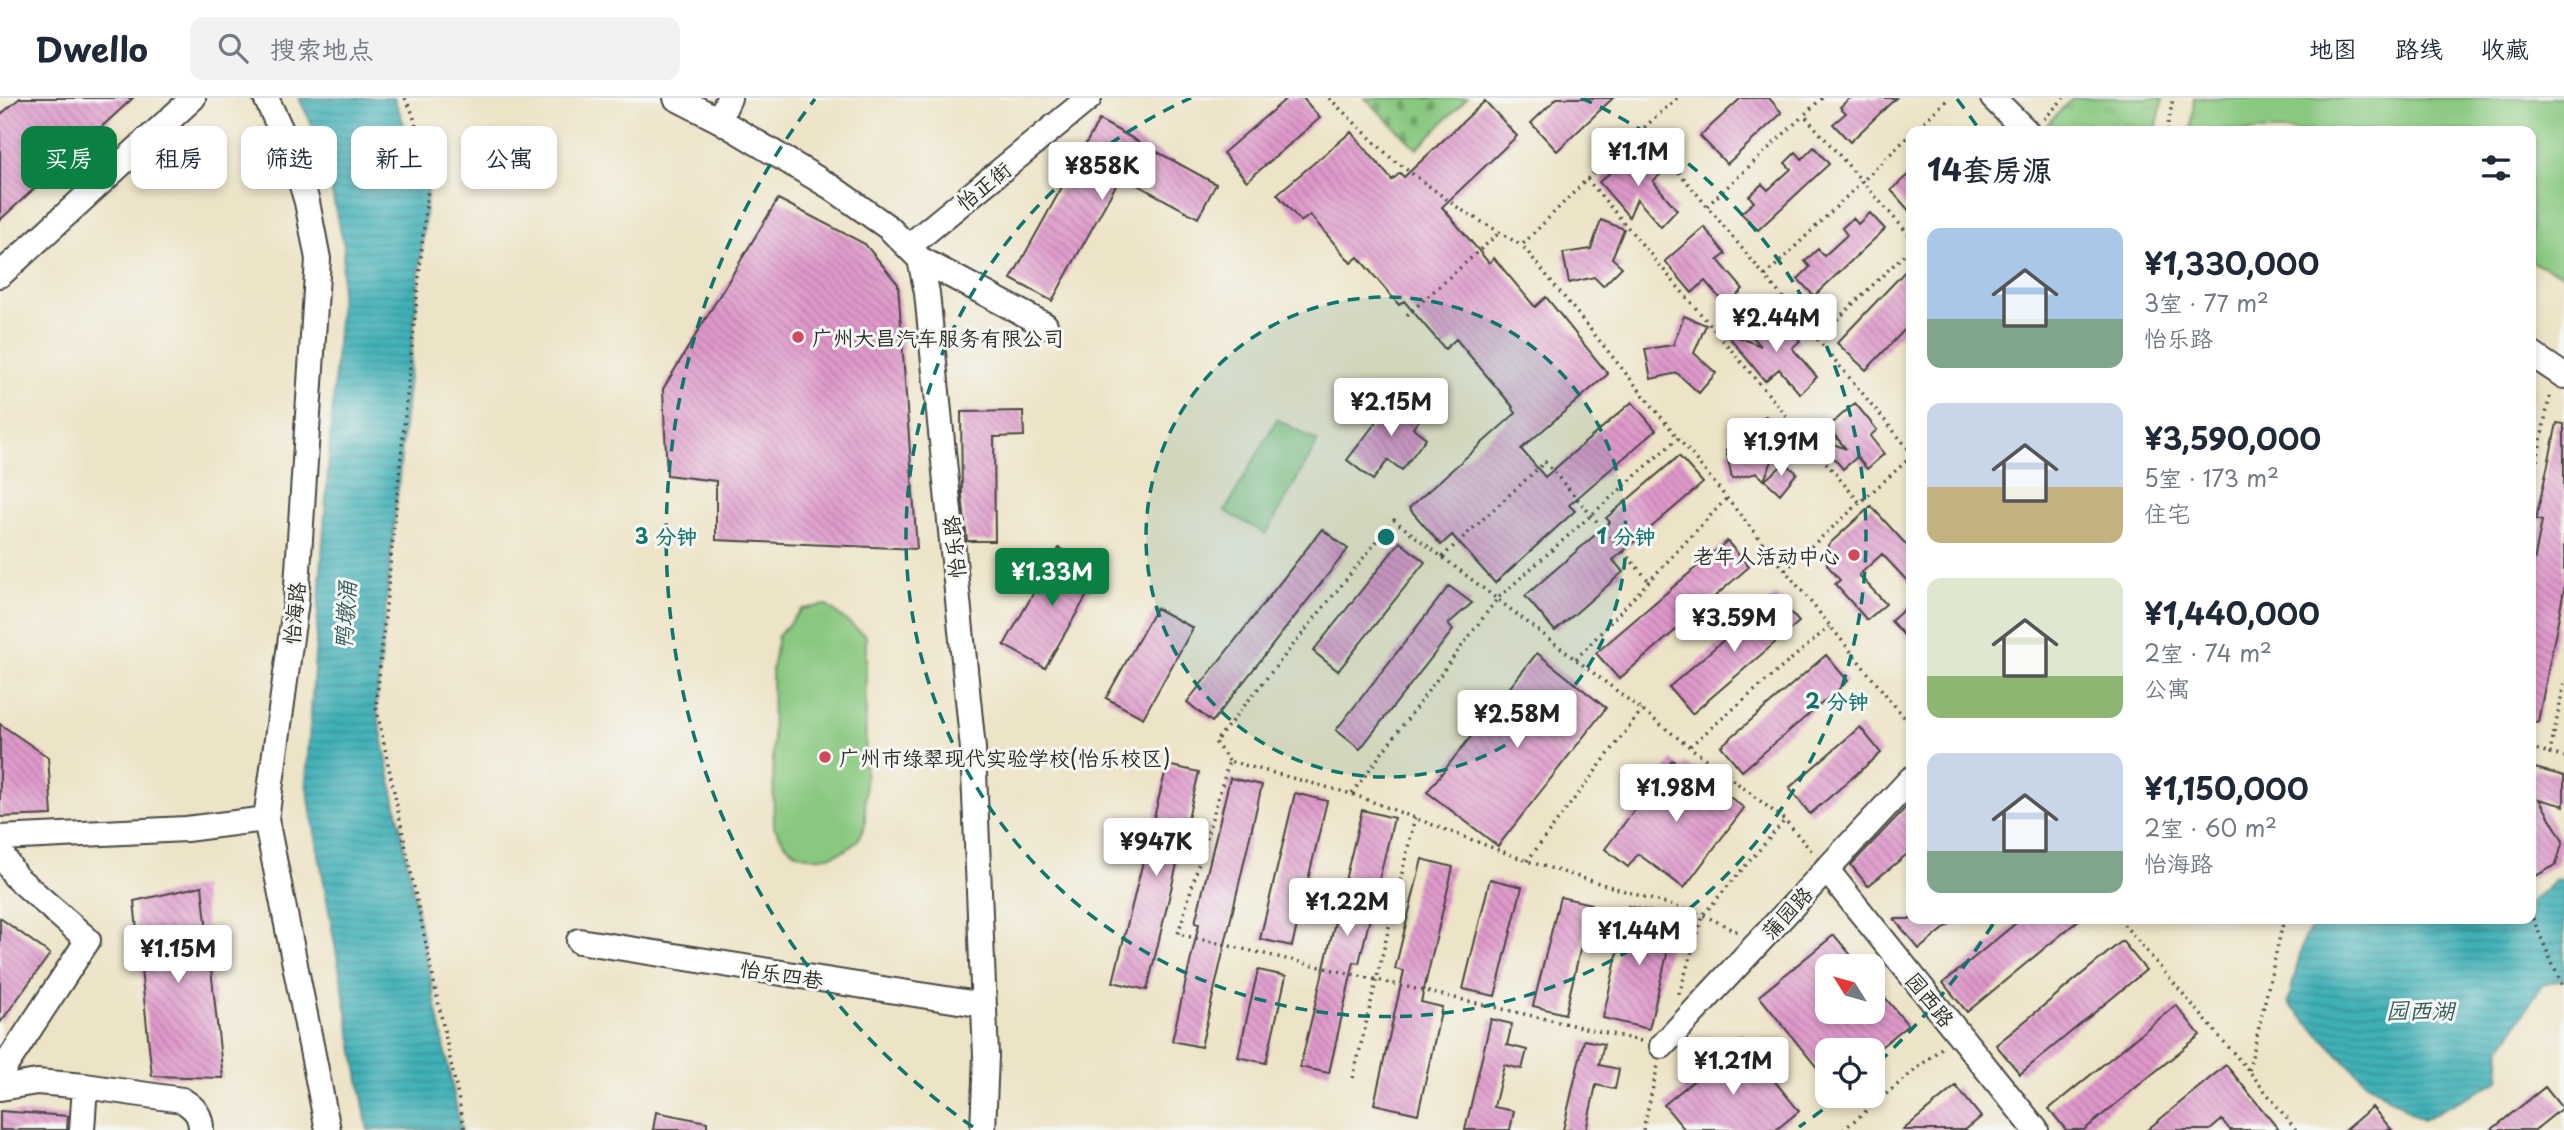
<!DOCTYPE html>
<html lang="zh">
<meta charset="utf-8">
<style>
body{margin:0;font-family:"Playpen Sans","LXGW WenKai TC",sans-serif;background:#f2f2f3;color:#1f2937;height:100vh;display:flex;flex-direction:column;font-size:26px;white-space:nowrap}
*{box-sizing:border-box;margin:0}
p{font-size:23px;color:#747a83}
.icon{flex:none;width:38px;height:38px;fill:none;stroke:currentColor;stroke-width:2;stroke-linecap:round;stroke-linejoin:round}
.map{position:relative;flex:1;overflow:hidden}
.details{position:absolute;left:1906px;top:28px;width:630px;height:798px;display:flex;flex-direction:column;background:#fff;border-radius:14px;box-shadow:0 4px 10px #0003}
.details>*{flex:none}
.top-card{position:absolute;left:21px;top:28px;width:665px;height:63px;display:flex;gap:14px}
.needle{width:46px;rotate:307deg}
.controls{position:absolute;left:1815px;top:856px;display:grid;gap:14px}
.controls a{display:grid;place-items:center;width:70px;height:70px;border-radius:14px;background:#fff;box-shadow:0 4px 10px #0003;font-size:35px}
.price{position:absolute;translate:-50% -60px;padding:0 16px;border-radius:7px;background:#fff;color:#222;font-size:23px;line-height:46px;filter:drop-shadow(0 2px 4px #0008)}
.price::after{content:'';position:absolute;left:50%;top:42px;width:21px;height:16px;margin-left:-10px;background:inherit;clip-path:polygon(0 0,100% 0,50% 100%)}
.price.selected{background:#0b8043;color:#fff}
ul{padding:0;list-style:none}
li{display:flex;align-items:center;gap:21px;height:175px;padding:0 21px}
li span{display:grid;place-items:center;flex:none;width:196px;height:140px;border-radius:14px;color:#555}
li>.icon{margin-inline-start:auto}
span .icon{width:84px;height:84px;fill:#fffc;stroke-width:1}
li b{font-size:30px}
h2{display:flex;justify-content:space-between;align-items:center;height:84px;padding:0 21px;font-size:30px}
.tag{padding:0 24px;border-radius:14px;background:#fff;box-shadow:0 4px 10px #0003;font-size:24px;line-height:63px}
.tag.selected{background:#0b8043;color:#fff}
header{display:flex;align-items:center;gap:42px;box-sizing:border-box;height:98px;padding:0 35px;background:#fff;border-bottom:2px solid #e0e1e3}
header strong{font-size:33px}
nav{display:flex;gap:38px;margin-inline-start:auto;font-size:24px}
.search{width:490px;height:63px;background:#f2f2f3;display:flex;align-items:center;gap:18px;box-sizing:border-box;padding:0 24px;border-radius:14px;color:#747a83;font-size:26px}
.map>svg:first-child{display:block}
</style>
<header>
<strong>Dwello</strong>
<div class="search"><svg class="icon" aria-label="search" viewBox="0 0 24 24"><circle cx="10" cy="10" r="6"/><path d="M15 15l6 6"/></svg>搜索地点</div>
<nav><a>地图</a><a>路线</a><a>收藏</a></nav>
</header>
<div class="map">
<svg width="2564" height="1032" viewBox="0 0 2564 1032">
<defs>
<pattern id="grass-tufts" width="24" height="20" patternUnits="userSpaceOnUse" patternTransform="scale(1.75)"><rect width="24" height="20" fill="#88c87f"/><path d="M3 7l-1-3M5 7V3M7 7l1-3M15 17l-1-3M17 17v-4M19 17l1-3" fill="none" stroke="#6fa368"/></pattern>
<pattern id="cemetery-stones" width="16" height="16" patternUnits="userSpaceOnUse" patternTransform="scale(1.75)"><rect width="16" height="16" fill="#88c87f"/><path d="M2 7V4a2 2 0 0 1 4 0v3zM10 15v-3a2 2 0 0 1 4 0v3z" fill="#6fa368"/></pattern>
<pattern id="water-rules" width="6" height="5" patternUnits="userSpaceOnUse" patternTransform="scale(1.75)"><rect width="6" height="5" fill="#40b1b7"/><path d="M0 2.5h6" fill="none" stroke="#369095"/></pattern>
<pattern id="building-back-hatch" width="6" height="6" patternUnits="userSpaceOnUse" patternTransform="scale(1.75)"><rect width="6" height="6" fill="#df99ca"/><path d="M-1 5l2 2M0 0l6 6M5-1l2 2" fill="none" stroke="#b57da4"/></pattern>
</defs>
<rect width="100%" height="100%" fill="#f6f6f2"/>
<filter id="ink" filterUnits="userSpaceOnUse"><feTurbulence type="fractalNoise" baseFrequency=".0143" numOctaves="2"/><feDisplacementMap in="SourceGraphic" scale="14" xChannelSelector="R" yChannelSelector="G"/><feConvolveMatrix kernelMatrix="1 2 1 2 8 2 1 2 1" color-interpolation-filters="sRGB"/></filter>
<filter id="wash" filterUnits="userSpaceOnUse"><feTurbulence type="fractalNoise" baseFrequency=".00686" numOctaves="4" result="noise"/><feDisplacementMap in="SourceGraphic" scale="28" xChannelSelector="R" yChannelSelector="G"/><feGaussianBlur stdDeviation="1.57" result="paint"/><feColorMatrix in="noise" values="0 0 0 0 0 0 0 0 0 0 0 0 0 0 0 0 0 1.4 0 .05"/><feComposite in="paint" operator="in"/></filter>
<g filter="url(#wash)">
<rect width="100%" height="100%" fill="#ede3c6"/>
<path fill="url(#grass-tufts)" stroke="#5a7a55" stroke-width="2" d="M2072 0H2163L2156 33 2042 32Z"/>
<path fill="url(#cemetery-stones)" stroke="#5a7a55" stroke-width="2" d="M1365 0H1467L1417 51Z"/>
<path fill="#88c87f" stroke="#5a7a55" stroke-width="2" d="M2194 0H2564V176L2531 164 2530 33H2191Z
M1277 321 1318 344 1266 436 1225 413Z
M826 507 866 538 865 728C862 733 860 739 857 743 841 760 809 765 791 751 784 746 779 736 774 729L772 571 778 538 802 511Z"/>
<path fill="url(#water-rules)" stroke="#366e71" stroke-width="2" d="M299 0H394L428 88 376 608 461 1032H368L306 684 344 148 320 44Z
M2557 781 2564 783V882L2542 887 2501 950 2499 982 2422 1022 2367 985 2288 905 2304 840 2318 821H2530L2531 804Z"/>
<g id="blocks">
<path fill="url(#building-back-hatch)" d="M20 0H133L0 122V17Z
M1287 0H1303L1320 20 1247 83 1223 55Z
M1557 0H1613L1557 53 1531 25Z
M1741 0H1769L1782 15 1727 66 1700 38Z
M1850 0H1896L1850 44 1833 26 1846 15 1840 9Z
M1485 3 1517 38 1442 109 1489 165 1494 160 1535 209 1546 199 1608 276 1521 351 1545 379 1632 304 1656 332 1569 407 1575 413 1495 485 1452 437 1441 447 1409 410 1516 315 1512 310 1513 309 1456 241 1445 251 1404 203 1399 207 1358 159 1351 165 1310 117 1301 124 1277 96 1351 34 1392 82 1400 75 1404 79Z
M1099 22 1216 86 1198 120 1121 78 1052 203 1011 181Z
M1814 49 1829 66 1758 132 1741 115 1754 104 1749 98 1762 86 1768 92 1791 71 1785 65 1796 54 1802 61Z
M1639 50 1661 76 1653 83 1677 112 1661 129 1637 101 1629 119 1599 84Z
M1911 74V115L1891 92Z
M778 101 865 146 898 186 917 451 716 442V383L667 377 663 291Z
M1870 115 1885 131 1814 198 1798 181 1810 169 1805 163 1818 151 1824 158 1847 137 1842 130 1853 120 1858 126Z
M1601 122 1624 131 1612 160 1622 169 1603 188 1594 179 1569 185 1563 155 1591 151Z
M1704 129 1726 156 1718 162 1743 191 1730 204H1723L1705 183 1692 195 1665 163Z
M1911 167V225L1866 272 1837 245Z
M1778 217 1800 243 1792 250 1817 279 1800 296 1779 271 1765 283 1725 234 1761 248 1753 239Z
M1684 218 1706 227 1694 255 1716 275 1699 295 1677 275 1651 281 1645 251 1673 247Z
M1401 292 1427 312 1413 330 1426 340 1402 372 1388 362 1373 382 1347 362Z
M1855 305 1877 332 1870 338 1884 356 1867 371 1857 359 1843 371 1816 339 1846 351 1828 329Z
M1023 313 1024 338 994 339 995 443H967L962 397 961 314Z
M1765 318 1785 326V333L1764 382 1757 375 1732 381 1726 352 1754 348Z
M2557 325 2564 326V492L2538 624 2530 623V484L2542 423 2536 421Z
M1679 358 1703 385 1613 462 1623 474 1555 533 1525 498 1610 424 1606 420Z
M1785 365 1797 375 1780 396 1765 382Z
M1871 408 1911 452V487L1882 456 1859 477 1886 506 1867 522 1835 486 1840 482 1827 467 1828 447Z
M1322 431 1348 451 1212 624 1187 604Z
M1727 443 1749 469 1619 581 1596 555Z
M1400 444 1425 464 1338 573 1313 553Z
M1059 450 1101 473 1045 570 1004 547Z
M1449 488 1472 505 1448 526 1453 532 1360 651 1336 632Z
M1776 497 1799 524 1692 616 1669 589Z
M1911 505V545L1891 523Z
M1156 510 1193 530 1143 620 1106 600Z
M1537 555 1606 610 1498 748 1427 694Z
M1826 557 1848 583 1742 673 1721 648Z
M0 626 48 659 52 717 0 719Z
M1860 629 1881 655 1810 716 1789 690Z
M1672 662 1681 669 1686 665 1744 710 1684 790 1638 756 1628 769 1605 751Z
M1167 667 1199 674 1147 892 1113 884Z
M2535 670 2564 678V708L2539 701 2563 743 2556 767 2530 781V685Z
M1230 680 1262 687 1201 949 1172 943 1199 826 1195 825Z
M1295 695 1327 703 1292 848 1260 841Z
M1911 704V753L1868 788 1851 767Z
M1362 712 1394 720 1359 865 1354 864 1329 975 1300 969Z
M1422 761 1453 769 1421 904 1442 909 1418 1016 1374 1006 1404 873 1395 871Z
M1490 781 1522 789 1495 898 1463 891Z
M202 788 223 980 152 978 134 803Z
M1560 799 1591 806 1565 916 1533 908Z
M1628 808 1676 819 1649 931 1603 920Z
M0 820 50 856 0 925Z
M1894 821H1956L1919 851Z
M2021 821H2080L1967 914 1943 885Z
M1834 837 1860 868H1827V914H1872V884L1908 927 1877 952H1827V982L1759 898Z
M2122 843 2146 872 2020 976 1996 947Z
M1258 872 1286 878 1266 965 1238 959Z
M2176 907 2200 937 2084 1032H2066L2049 1011Z
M1491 921 1512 926 1507 947 1527 952 1522 971 1504 967 1494 1009 1514 1013 1510 1032H1465Z
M1584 942 1604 946 1599 967 1619 971 1615 991 1596 987 1586 1032H1563Z
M1742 943 1799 1013 1776 1032H1685L1664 1007Z
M2226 967 2279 1032H2230L2222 1022 2210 1032H2147Z
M1956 988 1981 1019 1965 1032H1903Z
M2545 989 2562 1010 2535 1032H2491Z
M2372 1009 2392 1032H2345Z
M0 1013 68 1018 67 1032H0Z
M656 1014 707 1024V1032H653Z"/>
</g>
</g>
<g filter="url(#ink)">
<use href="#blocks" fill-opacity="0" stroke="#484742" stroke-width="2"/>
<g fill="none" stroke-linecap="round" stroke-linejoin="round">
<defs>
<path id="minor" d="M266 0 293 58 307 104 318 161 296 503 266 721 328 1032
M676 0 719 22 831 89 889 130 920 161 927 195 973 651 986 958 983 1032
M1993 0 2026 33
M719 22 729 0
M909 148 1089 0
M920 161 1045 227
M0 177 193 0
M2530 255 2564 278
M0 740 186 731 266 721
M0 753 15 778 88 842 0 976
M1826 771 2036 1032
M579 843 984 907
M1662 948 1911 681
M0 990 37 984 85 988 182 1002C195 1010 201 1017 201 1032
M82 1032 85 988"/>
</defs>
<use href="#minor" stroke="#484742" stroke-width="28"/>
<path stroke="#484742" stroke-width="3.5" stroke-dasharray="2 5" stroke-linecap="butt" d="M405 0 413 16 428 88 376 608 465 1032
M1329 0 1391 60 1460 111 1521 147
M1677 0 1587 81 1522 147 1911 628
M1822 0 1804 17 1911 139
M2044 21 2064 0
M1643 31 1911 354
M1914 33 1949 0
M2167 33 2173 0
M1587 81 1860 405
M1707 108 1804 17
M1765 178 1911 36
M1407 217 1499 135
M1817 241 1911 150
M2530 397 2550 296
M1442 459 1545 364 1649 483
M1785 472 1911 359
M1576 561 1726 401
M2564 586 2550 655 2564 659
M1690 648 1829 529
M2530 650 2550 655
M1229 663 1215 644 1394 422 1785 722 1814 756
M1352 695 1497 501 1678 340
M1527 763 1642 612
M2530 814 2563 890
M2119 821 2249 973 2296 1032
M1679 896 1703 817 1785 722
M1641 943 1178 836 1229 663 1352 696 1527 763 1703 817 1738 834
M2249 972 2284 821
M1353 980 1415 720
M1643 1032 1658 967
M1843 1032 1944 948"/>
<use href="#minor" stroke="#fff" stroke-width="24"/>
</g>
</g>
<circle cx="1386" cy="439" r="240" fill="#0f766e" fill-opacity=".12"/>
<g fill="none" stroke="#0f766e" stroke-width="3.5" stroke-dasharray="12 9">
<circle cx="1386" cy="439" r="240"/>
<path d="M1581 0A480 480 0 1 1 1191 0"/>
<path d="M1993 826A720 720 0 0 1 1877 966M1839 999A720 720 0 0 1 1799 1029M973 1029A720 720 0 0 1 815 1M1957 1A720 720 0 0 1 1979 31"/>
</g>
<g fill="#d1495b" stroke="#f6f6f2" stroke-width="2.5">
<circle cx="798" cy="239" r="7"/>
<circle cx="1854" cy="457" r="7"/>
<circle cx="825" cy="659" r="7"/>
</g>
<g text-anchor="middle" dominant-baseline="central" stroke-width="6" stroke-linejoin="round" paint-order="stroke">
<g font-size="21" fill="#2b2b2b" stroke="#f6f6f2">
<text transform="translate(983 87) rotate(-39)">怡正街</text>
<text transform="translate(953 449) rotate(-96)">怡乐路</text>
<text transform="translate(293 515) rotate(-84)">怡海路</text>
<text transform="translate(1786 814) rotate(-47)">蒲园路</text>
<text transform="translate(782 875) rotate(9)">怡乐四巷</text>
<text transform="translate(1931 901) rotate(51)">园西路</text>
</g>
<g font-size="21" fill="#2b2b2b" stroke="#f6f6f2" text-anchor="start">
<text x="812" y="239">广州大昌汽车服务有限公司</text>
<text x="1840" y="457" text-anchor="end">老年人活动中心</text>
<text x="839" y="659">广州市绿翠现代实验学校(怡乐校区)</text>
</g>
<g font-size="23" font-style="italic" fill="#325a5c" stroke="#f6f6f2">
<text transform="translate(344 517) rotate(-86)">鸭墩涌</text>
<text x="2420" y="911">园西湖</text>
</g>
</g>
<circle cx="1386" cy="439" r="10" fill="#0f766e" stroke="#f6f6f2" stroke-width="3.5"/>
<g font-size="21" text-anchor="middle" font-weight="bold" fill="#0f766e" stroke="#f6f6f2" stroke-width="6" stroke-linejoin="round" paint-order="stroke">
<text x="1626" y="446">1 分钟</text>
<text x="666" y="446">3 分钟</text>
<text x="1837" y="611">2 分钟</text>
</g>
</svg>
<div class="controls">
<a><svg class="needle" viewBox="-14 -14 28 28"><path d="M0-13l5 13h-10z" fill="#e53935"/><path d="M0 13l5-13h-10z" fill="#747a83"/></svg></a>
<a><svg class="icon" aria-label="locate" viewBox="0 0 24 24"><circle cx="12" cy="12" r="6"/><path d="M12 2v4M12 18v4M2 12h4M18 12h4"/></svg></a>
</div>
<b class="price" style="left:1638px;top:90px">¥1.1M</b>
<b class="price" style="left:1102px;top:104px">¥858K</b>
<b class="price" style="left:1776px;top:256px">¥2.44M</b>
<b class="price" style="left:1391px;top:340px">¥2.15M</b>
<b class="price" style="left:1781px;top:380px">¥1.91M</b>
<b class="price selected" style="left:1052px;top:510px">¥1.33M</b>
<b class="price" style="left:1734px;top:556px">¥3.59M</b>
<b class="price" style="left:1517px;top:652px">¥2.58M</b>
<b class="price" style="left:1676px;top:726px">¥1.98M</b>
<b class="price" style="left:1156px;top:780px">¥947K</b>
<b class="price" style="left:1347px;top:840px">¥1.22M</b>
<b class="price" style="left:1639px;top:869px">¥1.44M</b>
<b class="price" style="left:178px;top:887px">¥1.15M</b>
<b class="price" style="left:1733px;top:999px">¥1.21M</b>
<div class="top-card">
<a class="tag selected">买房</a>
<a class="tag">租房</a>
<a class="tag">筛选</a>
<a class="tag">新上</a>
<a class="tag">公寓</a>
</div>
<section class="details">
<h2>14套房源<svg class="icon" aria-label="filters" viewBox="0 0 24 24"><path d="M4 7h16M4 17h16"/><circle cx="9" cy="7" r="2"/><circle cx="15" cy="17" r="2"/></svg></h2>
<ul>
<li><span style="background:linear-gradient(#a9c7e8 65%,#7fa58c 0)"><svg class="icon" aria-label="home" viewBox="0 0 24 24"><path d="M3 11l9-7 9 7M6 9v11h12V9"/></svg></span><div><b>¥1,330,000</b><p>3室 · 77 m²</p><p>怡乐路</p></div></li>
<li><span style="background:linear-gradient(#c9d6e8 60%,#c2b280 0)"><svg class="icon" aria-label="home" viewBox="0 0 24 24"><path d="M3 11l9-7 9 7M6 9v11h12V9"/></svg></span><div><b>¥3,590,000</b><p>5室 · 173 m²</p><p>住宅</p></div></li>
<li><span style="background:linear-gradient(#dfe7d0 70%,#8fb573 0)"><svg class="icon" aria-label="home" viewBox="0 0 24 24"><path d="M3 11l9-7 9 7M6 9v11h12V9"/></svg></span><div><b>¥1,440,000</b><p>2室 · 74 m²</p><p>公寓</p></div></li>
<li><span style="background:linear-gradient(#c9d6e8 70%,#7fa58c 0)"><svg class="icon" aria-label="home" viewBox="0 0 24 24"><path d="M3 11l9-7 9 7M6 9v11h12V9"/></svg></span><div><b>¥1,150,000</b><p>2室 · 60 m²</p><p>怡海路</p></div></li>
</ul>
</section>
</div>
